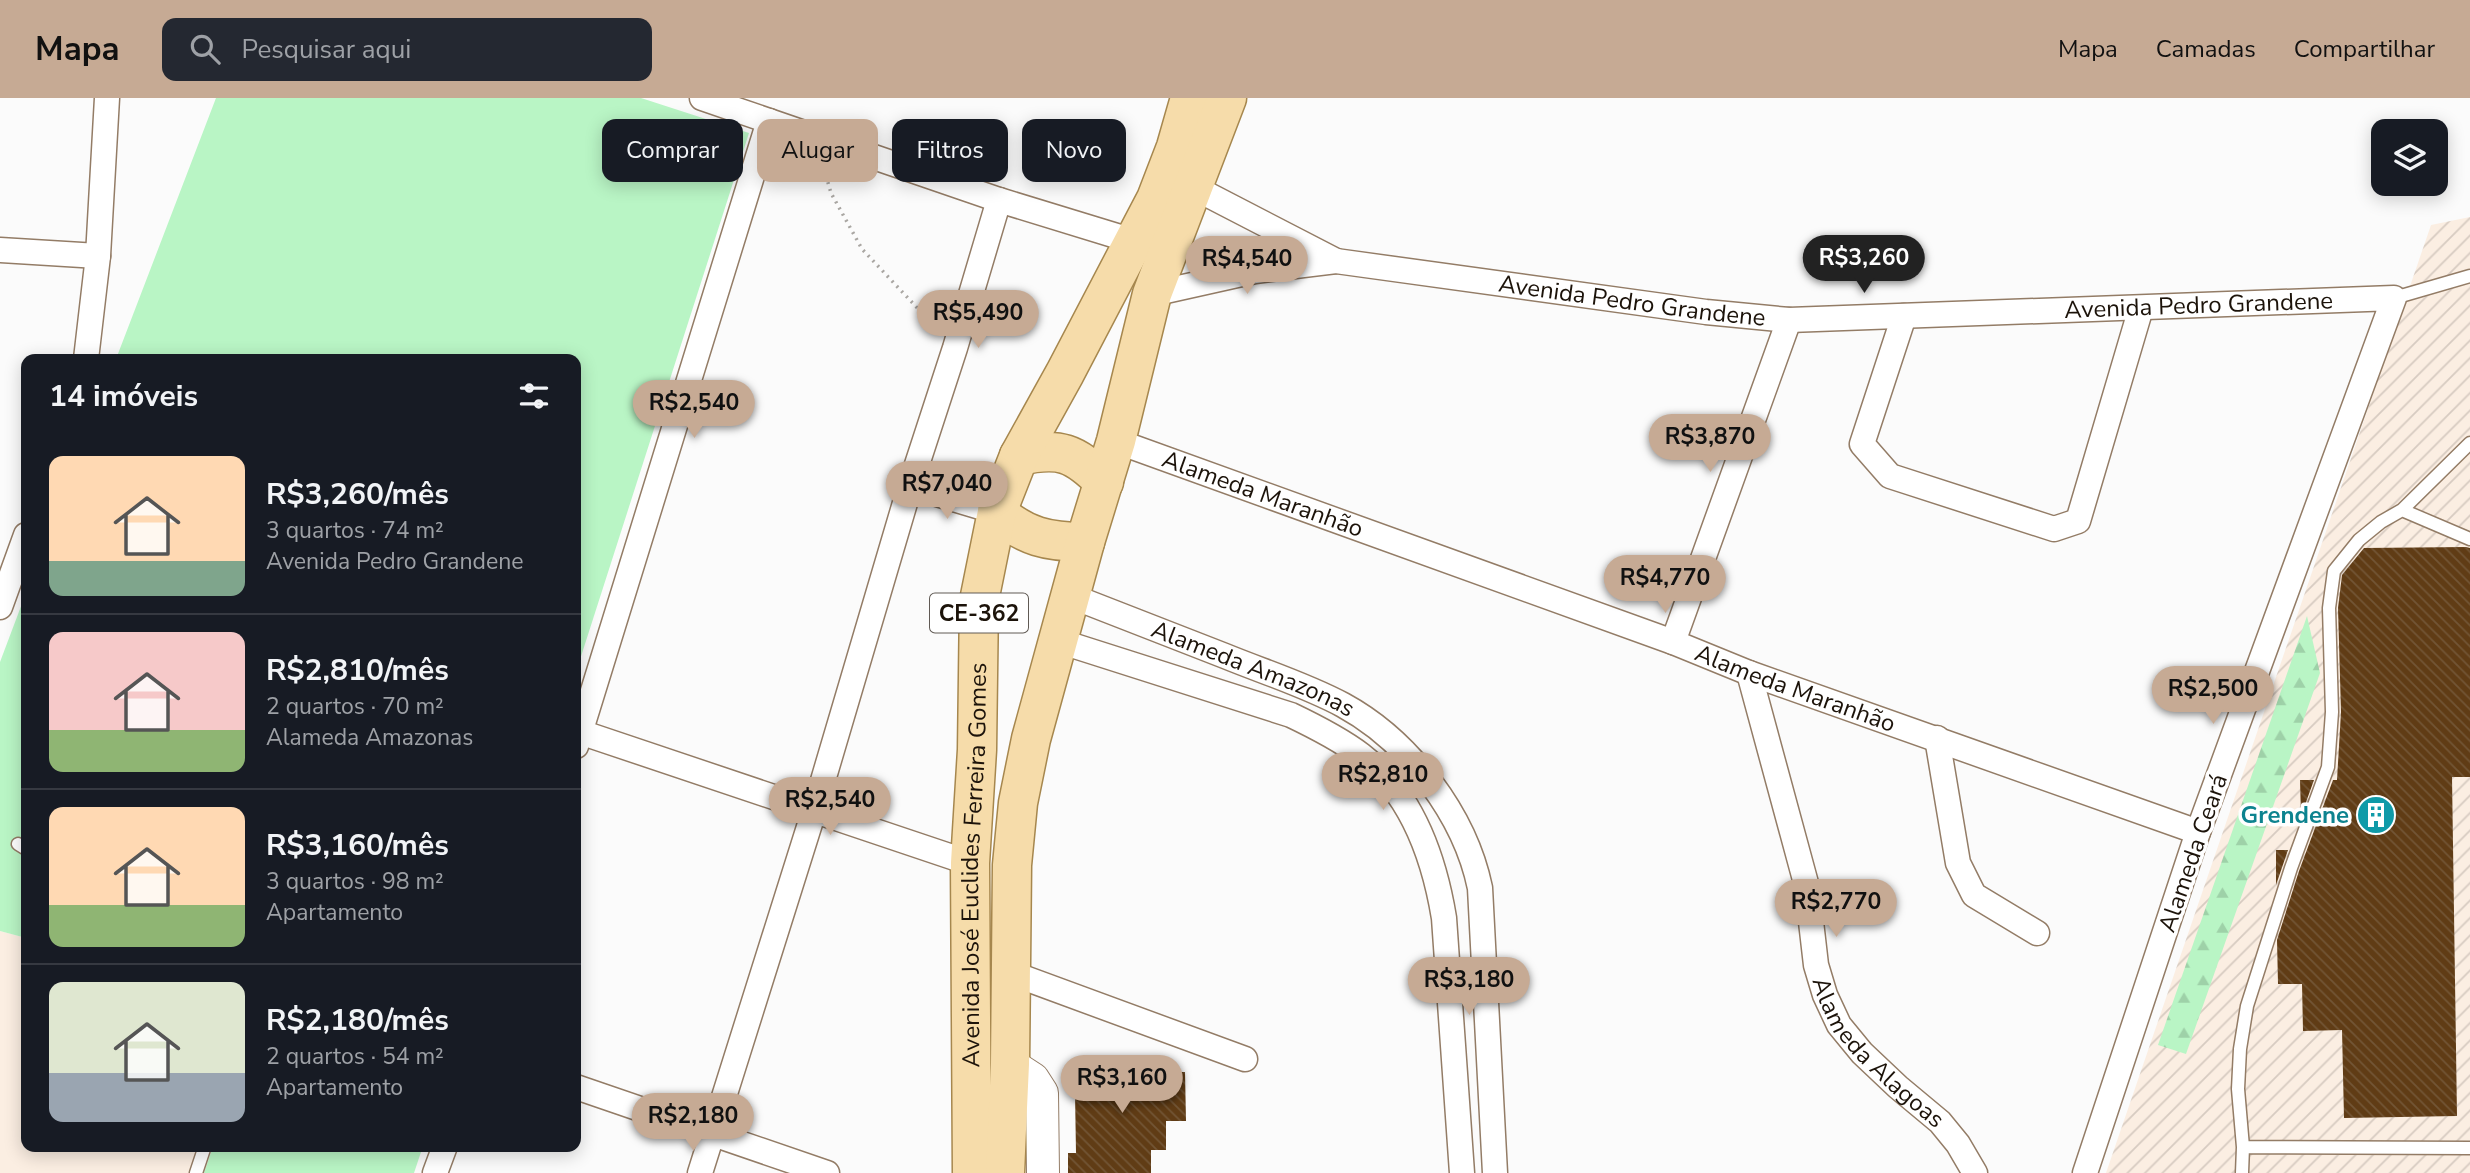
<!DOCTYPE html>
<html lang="pt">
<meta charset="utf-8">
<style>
body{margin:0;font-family:"Nunito Sans",sans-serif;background:#242831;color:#f1f3f6;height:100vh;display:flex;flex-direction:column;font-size:26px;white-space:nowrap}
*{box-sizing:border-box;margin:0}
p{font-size:23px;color:#9ea1a6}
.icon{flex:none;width:38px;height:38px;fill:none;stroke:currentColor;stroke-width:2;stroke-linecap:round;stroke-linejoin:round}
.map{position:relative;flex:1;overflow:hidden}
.panel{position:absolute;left:21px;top:256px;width:560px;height:798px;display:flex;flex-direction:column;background:#171b24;border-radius:14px;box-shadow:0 4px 18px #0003}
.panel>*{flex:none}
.banner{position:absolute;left:602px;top:21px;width:665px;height:63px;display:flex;gap:14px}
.buttons{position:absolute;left:2371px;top:21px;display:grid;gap:14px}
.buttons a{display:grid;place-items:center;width:77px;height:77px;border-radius:14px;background:#171b24;box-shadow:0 4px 18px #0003;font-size:35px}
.price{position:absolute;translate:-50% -60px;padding:0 16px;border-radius:24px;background:#c6aa94;color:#111;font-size:23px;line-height:46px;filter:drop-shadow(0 2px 4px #0008)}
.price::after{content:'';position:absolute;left:50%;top:42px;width:21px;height:16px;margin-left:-10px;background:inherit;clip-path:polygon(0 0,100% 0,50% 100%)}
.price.current{background:#222;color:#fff}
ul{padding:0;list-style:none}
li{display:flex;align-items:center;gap:21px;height:175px;padding:0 28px}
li+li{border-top:2px solid #363941}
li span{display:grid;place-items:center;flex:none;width:196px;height:140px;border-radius:14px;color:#555}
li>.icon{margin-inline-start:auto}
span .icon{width:84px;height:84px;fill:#fffc;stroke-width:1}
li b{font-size:30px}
h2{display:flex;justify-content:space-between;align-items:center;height:84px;padding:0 28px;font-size:30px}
.pill{padding:0 24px;border-radius:14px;background:#171b24;box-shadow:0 4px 18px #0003;font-size:24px;line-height:63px}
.pill.current{background:#c6aa94;color:#111}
header{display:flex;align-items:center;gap:42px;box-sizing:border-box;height:98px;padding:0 35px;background:#c6aa94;color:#111}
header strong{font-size:33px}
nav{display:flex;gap:38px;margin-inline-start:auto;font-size:24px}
.search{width:490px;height:63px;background:#242831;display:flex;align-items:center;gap:18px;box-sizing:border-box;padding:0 24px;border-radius:14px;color:#9ea1a6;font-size:26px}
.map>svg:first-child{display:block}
</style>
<header>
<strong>Mapa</strong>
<div class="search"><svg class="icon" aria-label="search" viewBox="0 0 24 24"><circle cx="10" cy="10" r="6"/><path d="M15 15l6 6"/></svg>Pesquisar aqui</div>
<nav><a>Mapa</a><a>Camadas</a><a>Compartilhar</a></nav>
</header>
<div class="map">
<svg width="2470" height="1075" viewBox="0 0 2470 1075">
<defs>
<pattern id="industrial-furrows" width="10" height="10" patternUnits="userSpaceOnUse" patternTransform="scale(1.75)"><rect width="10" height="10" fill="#fbeee2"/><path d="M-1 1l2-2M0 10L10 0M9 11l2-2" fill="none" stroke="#d7cbc1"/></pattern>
<pattern id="forest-firs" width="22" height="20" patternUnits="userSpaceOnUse" patternTransform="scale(1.75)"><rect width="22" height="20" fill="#b9f5c5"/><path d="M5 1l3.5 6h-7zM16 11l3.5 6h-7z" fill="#9ed1a8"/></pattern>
<pattern id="building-back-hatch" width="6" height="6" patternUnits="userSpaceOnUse" patternTransform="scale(1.75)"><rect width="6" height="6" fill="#603c15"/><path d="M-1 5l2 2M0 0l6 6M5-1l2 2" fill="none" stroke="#725535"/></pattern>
</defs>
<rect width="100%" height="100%" fill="#fbfbfb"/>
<path fill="#fbeee2" d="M0 833 26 840V1048H213L204 1075H0Z"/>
<path fill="url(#industrial-furrows)" d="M2470 119V1075H2106L2431 127Z"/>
<path fill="url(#forest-firs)" d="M2307 518 2320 575 2186 956 2158 947Z"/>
<path fill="#b9f5c5" d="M216 0H641L749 35 576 574V261H116Z
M26 495V840L0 833V564Z
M213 1048H423L414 1075H204Z"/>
<path fill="url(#building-back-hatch)" d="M2466 449 2470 450V679H2452L2457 1018 2344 1020 2342 932 2303 933 2302 886H2278L2277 842 2299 773 2333 682H2337L2341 614 2338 510 2342 477 2364 450Z
M2300 682H2314L2301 718Z
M2276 752H2288L2276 787Z
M1153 964 1157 974H1185L1186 1023H1166V1052H1151V1075H1068V1055H1076L1075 995 1066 990 1065 968Z"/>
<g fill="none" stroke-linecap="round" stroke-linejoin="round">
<defs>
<path id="service" d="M2394 200 2470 178
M2402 412 2470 441
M18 746 26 751
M2243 1049 2470 1050
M196 1075 205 1048
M2242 1075 2243 1049 2238 991 2240 951 2247 908 2291 770 2328 669 2332 614 2329 510 2334 473 2359 442 2381 424 2402 412 2470 345"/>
<g id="minor">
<path d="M702 0 999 102 1133 143"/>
<path d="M1193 89 1336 163"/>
<path d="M0 152 98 158"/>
<path id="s1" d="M1152 196 1255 173 1336 163 1706 214 1789 222 2394 200 2198 734 2085 1075"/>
<path d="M1904 218 1862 346 1890 378 2054 431 2078 423 2141 210"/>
<path d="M86 261 98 158 107 0"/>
<path id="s2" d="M1116 343 1673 544 1749 575 2198 734"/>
<path d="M910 388 997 414"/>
<path id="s3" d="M1071 498C1122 518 1173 538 1225 558 1264 574 1306 587 1343 607 1409 643 1465 717 1480 790L1495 1075"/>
<path d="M0 509 26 437"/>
<path d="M1059 543 1291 617C1314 628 1340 641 1361 657 1411 695 1434 759 1444 820L1462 1075"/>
<path d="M1673 544 1789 222"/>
<path id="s4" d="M1749 575 1807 789 1816 867 1825 897 1839 927 1862 955 1898 989 1940 1024 1958 1046 1975 1075"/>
<path d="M580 634 970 765"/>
<path d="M1937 640 1958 765 1974 797 2037 835"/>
<path d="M576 648 769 23"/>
<path d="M1011 875 1245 961"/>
<path d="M576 989 827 1075"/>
<path d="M435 1075 445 1048"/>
<path d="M700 1075 814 713 910 388 955 250 999 102"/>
</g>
<path id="tertiary" d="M1010 966 1033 981 1042 995 1043 1075"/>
<g id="primary">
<path d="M1019 358C1060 349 1074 354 1104 384"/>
<path d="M997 414C1025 439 1048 444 1085 444"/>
<path id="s5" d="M972 1075 970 765 977 652 979 503 997 414 1019 358 1065 275 1156 101 1176 49 1190 0"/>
<path d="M1005 1075 1010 966 1012 767 1018 705 1031 641 1085 444 1116 343 1152 196 1227 0"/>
</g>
</defs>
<use href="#service" stroke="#937c66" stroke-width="15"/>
<use href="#minor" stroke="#937c66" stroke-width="27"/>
<use href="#tertiary" stroke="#937c66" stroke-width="34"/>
<use href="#primary" stroke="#a6874e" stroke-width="41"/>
<path stroke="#a9a6a2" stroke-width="3.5" stroke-dasharray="2 5" stroke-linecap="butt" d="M822 64 831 95 862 151 937 231"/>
<use href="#service" stroke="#fff" stroke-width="12"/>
<use href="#minor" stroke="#fff" stroke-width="24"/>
<use href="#tertiary" stroke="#fff" stroke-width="32"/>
<use href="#primary" stroke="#f6dcaa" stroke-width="38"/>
</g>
<defs>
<symbol id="building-disc" viewBox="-11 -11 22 22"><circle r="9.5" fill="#0f9aa8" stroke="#fff"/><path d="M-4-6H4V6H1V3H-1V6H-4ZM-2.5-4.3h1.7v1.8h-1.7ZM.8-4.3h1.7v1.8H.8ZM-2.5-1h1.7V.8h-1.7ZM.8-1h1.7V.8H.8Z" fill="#fff"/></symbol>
</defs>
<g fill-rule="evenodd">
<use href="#building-disc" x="2354" y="695" width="44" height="44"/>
</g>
<g text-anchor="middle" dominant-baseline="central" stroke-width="7" stroke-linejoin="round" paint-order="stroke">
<rect fill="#fff" stroke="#605a54" stroke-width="2" x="930" y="495.5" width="98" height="39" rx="5"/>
<g font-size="23" font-weight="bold" fill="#1c130a">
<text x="979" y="515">CE-362</text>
</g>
<g font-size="24" fill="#1c130a" stroke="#fff">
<text stroke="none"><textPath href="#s1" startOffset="486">Avenida Pedro Grandene</textPath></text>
<text stroke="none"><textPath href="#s1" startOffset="1054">Avenida Pedro Grandene</textPath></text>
<text stroke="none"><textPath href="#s2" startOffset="156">Alameda Maranhão</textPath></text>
<text stroke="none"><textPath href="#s3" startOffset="196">Alameda Amazonas</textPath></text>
<text stroke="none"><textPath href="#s2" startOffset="723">Alameda Maranhão</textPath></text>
<text transform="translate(2193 755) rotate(-71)">Alameda Ceará</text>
<text stroke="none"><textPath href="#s5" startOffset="308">Avenida José Euclides Ferreira Gomes</textPath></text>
<text stroke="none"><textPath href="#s4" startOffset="410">Alameda Alagoas</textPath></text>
</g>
<g font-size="24" font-weight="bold" fill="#0d838f" stroke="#fff" text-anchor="end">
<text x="2349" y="717">Grendene</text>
</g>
</g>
</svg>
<div class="buttons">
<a><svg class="icon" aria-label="layers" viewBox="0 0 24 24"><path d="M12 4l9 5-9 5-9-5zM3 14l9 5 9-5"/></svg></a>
</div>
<b class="price current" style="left:1864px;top:197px">R$3,260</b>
<b class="price" style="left:1247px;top:198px">R$4,540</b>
<b class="price" style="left:978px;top:252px">R$5,490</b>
<b class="price" style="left:694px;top:342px">R$2,540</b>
<b class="price" style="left:1710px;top:376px">R$3,870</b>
<b class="price" style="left:947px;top:423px">R$7,040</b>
<b class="price" style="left:1665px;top:517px">R$4,770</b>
<b class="price" style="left:2213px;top:628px">R$2,500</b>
<b class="price" style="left:1383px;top:714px">R$2,810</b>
<b class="price" style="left:830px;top:739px">R$2,540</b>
<b class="price" style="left:1836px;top:841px">R$2,770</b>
<b class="price" style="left:1469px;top:919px">R$3,180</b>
<b class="price" style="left:1122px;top:1017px">R$3,160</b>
<b class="price" style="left:693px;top:1055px">R$2,180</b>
<div class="banner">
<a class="pill">Comprar</a>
<a class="pill current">Alugar</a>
<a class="pill">Filtros</a>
<a class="pill">Novo</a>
</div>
<section class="panel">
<h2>14 imóveis<svg class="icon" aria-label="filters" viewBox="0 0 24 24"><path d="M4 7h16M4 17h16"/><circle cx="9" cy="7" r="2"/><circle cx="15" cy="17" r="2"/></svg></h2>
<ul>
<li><span style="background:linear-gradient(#ffd9b3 75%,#7fa58c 0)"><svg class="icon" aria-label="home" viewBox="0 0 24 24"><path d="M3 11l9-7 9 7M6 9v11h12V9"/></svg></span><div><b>R$3,260/mês</b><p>3 quartos · 74 m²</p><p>Avenida Pedro Grandene</p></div></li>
<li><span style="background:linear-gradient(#f6c9c9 70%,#8fb573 0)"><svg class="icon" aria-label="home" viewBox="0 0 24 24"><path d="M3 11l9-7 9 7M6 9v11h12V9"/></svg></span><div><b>R$2,810/mês</b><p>2 quartos · 70 m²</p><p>Alameda Amazonas</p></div></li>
<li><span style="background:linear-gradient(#ffd9b3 70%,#8fb573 0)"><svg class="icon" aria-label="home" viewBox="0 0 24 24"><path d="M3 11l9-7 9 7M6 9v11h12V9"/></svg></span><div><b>R$3,160/mês</b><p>3 quartos · 98 m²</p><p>Apartamento</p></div></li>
<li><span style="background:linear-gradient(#dfe7d0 65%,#9aa5b1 0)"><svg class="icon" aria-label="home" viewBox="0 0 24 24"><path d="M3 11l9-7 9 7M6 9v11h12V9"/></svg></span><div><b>R$2,180/mês</b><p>2 quartos · 54 m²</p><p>Apartamento</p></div></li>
</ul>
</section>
</div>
